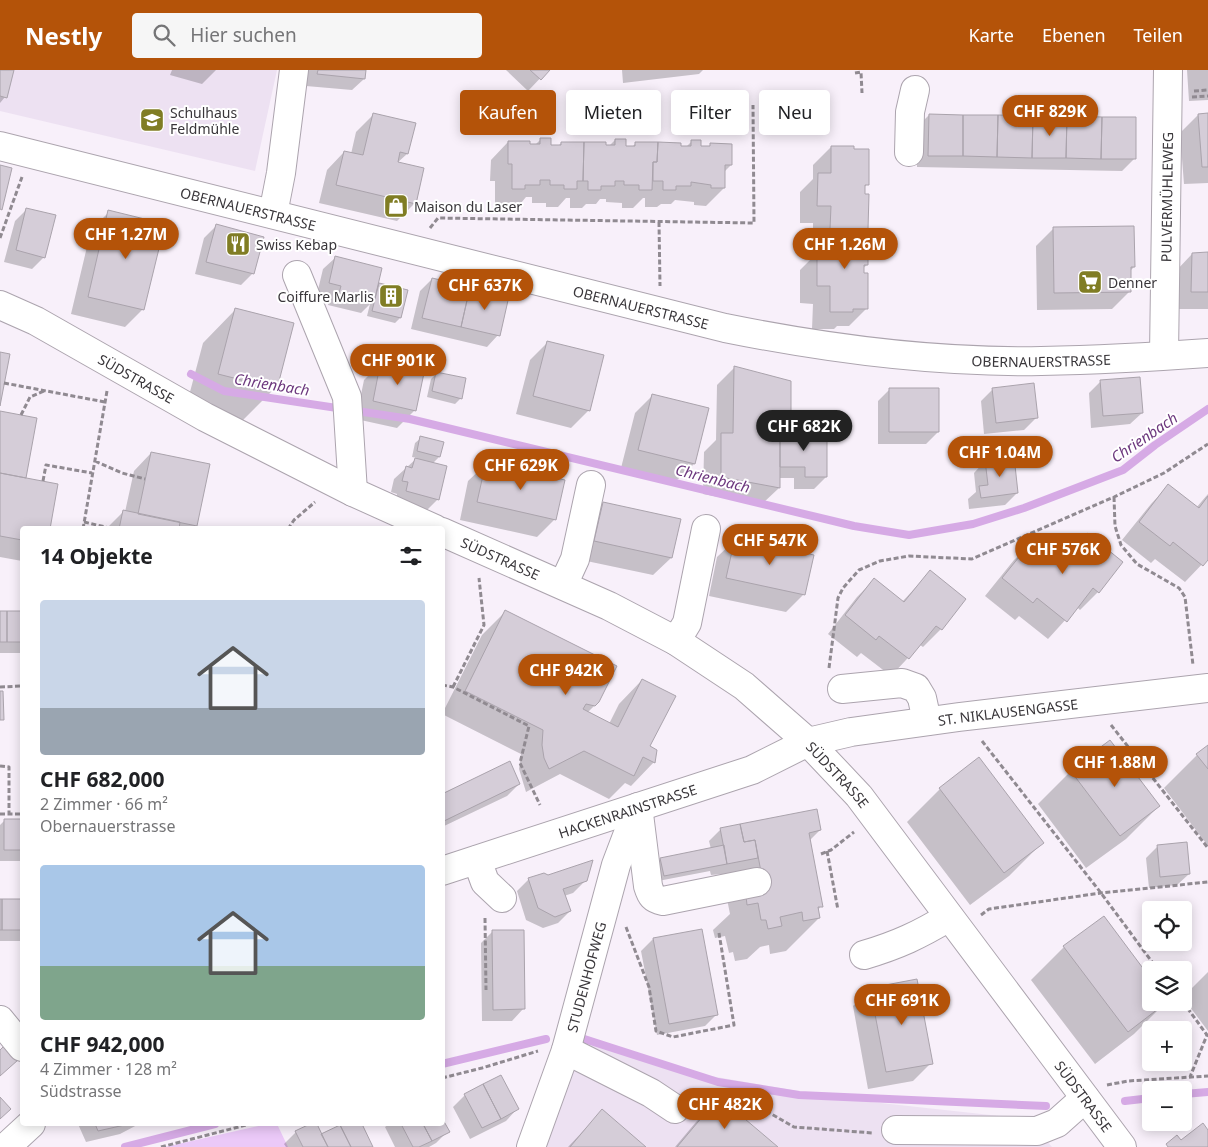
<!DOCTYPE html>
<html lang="de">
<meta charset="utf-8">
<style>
body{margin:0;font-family:"Noto Sans",sans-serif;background:#f6f6f6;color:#202124;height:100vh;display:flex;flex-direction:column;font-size:19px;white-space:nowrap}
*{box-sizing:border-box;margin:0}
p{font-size:16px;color:#757577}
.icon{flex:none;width:28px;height:28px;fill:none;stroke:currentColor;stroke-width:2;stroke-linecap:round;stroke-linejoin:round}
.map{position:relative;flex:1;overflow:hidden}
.sheet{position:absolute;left:20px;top:456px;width:425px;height:600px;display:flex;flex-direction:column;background:#fff;border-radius:5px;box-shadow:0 2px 12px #0003}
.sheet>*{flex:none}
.top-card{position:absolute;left:460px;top:20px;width:475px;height:45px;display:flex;gap:10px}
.buttons{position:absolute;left:1142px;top:831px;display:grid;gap:10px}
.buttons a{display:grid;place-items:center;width:50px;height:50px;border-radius:5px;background:#fff;box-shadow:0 2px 12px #0003;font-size:25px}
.price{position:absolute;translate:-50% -42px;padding:0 11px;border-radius:18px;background:#b45309;color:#fff;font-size:16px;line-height:32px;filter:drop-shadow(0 1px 2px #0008)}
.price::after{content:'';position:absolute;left:50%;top:30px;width:15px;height:11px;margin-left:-8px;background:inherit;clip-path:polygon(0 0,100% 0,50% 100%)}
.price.selected{background:#222;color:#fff}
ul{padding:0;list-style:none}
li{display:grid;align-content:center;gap:10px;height:265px;padding:0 20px}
li span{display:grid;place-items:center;height:155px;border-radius:5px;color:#555}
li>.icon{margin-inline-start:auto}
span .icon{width:90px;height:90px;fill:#fffc;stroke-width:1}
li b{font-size:21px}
h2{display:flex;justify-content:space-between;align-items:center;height:60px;padding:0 20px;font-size:21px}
.pill{padding:0 18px;border-radius:5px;background:#fff;box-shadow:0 2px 12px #0003;font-size:18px;line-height:45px}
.pill.selected{background:#b45309;color:#fff}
header{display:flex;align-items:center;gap:30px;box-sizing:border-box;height:70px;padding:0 25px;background:#b45309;color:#fff}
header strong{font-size:24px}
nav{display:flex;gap:28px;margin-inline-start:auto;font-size:18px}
.search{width:350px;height:45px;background:#f6f6f6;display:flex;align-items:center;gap:12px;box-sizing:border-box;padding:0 18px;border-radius:5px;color:#757577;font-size:19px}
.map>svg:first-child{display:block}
</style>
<header>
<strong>Nestly</strong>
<div class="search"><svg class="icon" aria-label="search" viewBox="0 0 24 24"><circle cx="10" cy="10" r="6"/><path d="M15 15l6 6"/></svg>Hier suchen</div>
<nav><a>Karte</a><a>Ebenen</a><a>Teilen</a></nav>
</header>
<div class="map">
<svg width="1208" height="1077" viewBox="0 0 1208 1077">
<rect width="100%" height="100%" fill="#f8f0fa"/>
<path fill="#ede1f2" d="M0 0H277L255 101 0 41Z
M579 963 682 1001 844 1029 1028 1049 1052 1077H540Z"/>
<path fill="#ebc9f8" d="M267 1054H277L288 1077H165Z"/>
<path fill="#0003" d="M0 0H12L5 27 0 33Z
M172 0H216L202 14 170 5Z
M308 0H365L364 9 352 20 306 16Z
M506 0H548L528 21Z
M622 0H703L699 4 623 13Z
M1187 0H1208V30L1189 31Z
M374 44 414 54 407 84 397 93 415 133 397 151 319 133 327 100 344 82 351 84 356 62Z
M1208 44V113L1184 114 1180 63 1198 45Z
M929 45 1134 89 1122 101 917 97V57Z
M541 69 550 76H558L561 73 609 76 615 70 625 77H632L635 74 685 78 692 71 699 78H708L711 74 731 95 724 102V118L706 136 694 135V132L675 130 671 134H661L657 137H645V128H643L633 138H622V133L606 132V129H600L596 134H586L582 138H570V128H566L558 137H546V133H532V127H526L521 133 510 132 506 136H495V111H490L491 90 508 72 534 76Z
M831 77 867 114 864 118 867 195 862 199 867 238 849 256H837L834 259H812L813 234 800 233V200L813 187V153H800V122L813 109V95Z
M27 139 44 187 32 199 4 192 15 151Z
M109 142 143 239 125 257 71 244 91 160Z
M216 156 253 203 241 215 195 204 204 168Z
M1054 158 1134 197 1130 201V221L1112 239 1037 240 1036 176Z
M1208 183V239H1174L1175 202 1192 184Z
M335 188 376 217 379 215 400 248 395 253 367 246 370 234 361 243 328 235 330 227 317 224 323 199Z
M432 209 498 265 487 277 411 259 420 221Z
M236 239 275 318 242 351 186 337 203 273Z
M548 272 589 340 571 358 516 344 530 290Z
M382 292 412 302 415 340 397 358 356 349 364 310Z
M734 298 789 361 820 372 826 407 814 419H794V408H779V418L761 435 703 424 704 382 716 370 717 315Z
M437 303 461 328 455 334 427 327 431 309Z
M1101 311 1142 343 1130 354 1091 358 1089 323Z
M890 319 938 362 926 374H878V331Z
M993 319 1036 348 1024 360 984 364 981 331Z
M652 326 694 394 676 411 621 398 635 343Z
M0 342 25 409 22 491 0 487Z
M421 368 439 387 432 394 438 429 426 441 395 433 397 424 391 422 394 409 417 388 412 387 415 373Z
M151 383 196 455 193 459H106L123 442H125L134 401Z
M985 391 1017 423 1005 435 969 439 968 429 976 422 974 403Z
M486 394 555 449 537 467 460 450 468 411Z
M1168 416 1196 438 1208 424V488L1185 512 1155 489 1151 493 1122 470 1151 434Z
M603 433 671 488 653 505 577 489 585 451Z
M1087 465 1122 492 1098 522 1080 540 1077 537 1048 569 1019 546 1015 550 985 526 1014 490 1032 473 1060 495Z
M735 470 804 524 786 542 709 526 717 487Z
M930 502 964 529 941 559 923 577 920 575 891 606 861 583 857 587 828 564 857 527 874 510 902 532Z
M506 541 598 632 587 643 609 654 619 634 642 610 648 677 654 692 631 716 625 713 609 729 560 704 526 722 519 699 521 684 442 644 482 565Z
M0 542H22V583H0Z
M1110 671 1159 736 1126 769 1086 798 1038 734 1071 701Z
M1208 677V776L1164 718 1197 685Z
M519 714 507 726 442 757V725Z
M940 719 1042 773 1009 806 970 835 907 752Z
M5 750H22V791H0V755Z
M721 759 820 760 809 771 821 836 818 840 819 848 786 881 770 884 769 875 760 877 747 889 735 891 733 882 729 883 725 866 715 868 713 860 730 844 722 804 711 805 710 801 658 811 655 794 660 789 711 779 709 771Z
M1158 776 1189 804 1177 815 1149 818 1146 788Z
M544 805 585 811 573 823 564 826 570 841 558 853 543 858 526 850 517 821 528 810Z
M0 831H22V871H0Z
M1104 848 1151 911V932H1166L1134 964 1095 994 1031 910 1064 877Z
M701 860 717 944 705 956 657 965 641 881 653 869Z
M493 861 523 939 512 951H482L481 873Z
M1208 902V961L1184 929V926Z
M870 919 931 993 913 1011 868 1019 853 936Z
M465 1025 517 1039 506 1051 470 1069 453 1037Z
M719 1029 776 1077H675L696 1052Z
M602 1041 645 1077H568Z
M78 1054H139L120 1064 86 1072Z
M313 1054H315L321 1065 344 1054H360L372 1077H286L284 1074 296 1062Z
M389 1054H442L448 1061 436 1073 429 1077H395L385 1057Z"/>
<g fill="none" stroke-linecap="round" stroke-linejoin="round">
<path stroke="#d6aae5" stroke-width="8" d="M191 304 224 321 410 349 854 456 909 465 973 454 1024 438 1123 400 1155 375 1208 339
M575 966 718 1012 799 1025 1046 1036
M442 994 546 969
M1184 1024 1208 1022
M1125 1031 1151 1028
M125 1077 215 1054"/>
</g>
<path fill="#d5cdd8" stroke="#aaa3ac" d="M0 0H14L7 28 0 26Z
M318 0H366L365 9 317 4Z
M530 0H550L541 10Z
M373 43 416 53 408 84 400 82 398 92 424 98 416 134 336 115 344 81 363 85Z
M1208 43V97H1202L1198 44Z
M929 44 963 45V86H928Z
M963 45H998L997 87 963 86Z
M998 45 1033 46 1032 88 997 87Z
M1033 46H1067L1066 88H1032Z
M1067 46 1102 47 1101 89 1066 88Z
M1102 47H1136V89H1101Z
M540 68H551V75H561V72H584L583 111H577V119H564V115H550V110H540V115H525V119H512V94H508V71H530V74H540Z
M615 69H626V76H635V72H658L657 92H653L652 120H639V115H624V111H615V116H601V120H588V111H583L584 72H606V75H615Z
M691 70H701V76H710V73L732 74V95H725V118H711V115L691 112V116H676V120H663V111H653V92H657L658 72 681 73V76H691Z
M831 76H854V79H869V115H865V124H869L868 159H830L831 136H817L818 103H831Z
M0 95 12 98 2 140 0 139Z
M26 138 56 145 45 188 16 180Z
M108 140 165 154 144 240 88 227Z
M216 154 264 167 254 204 206 192Z
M1134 156 1135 197H1131V222L1054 223 1053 157Z
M830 159H868V195H864V203H868V239H853V242H830V216H817V181H830Z
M1208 182V222H1191L1192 183Z
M335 186 382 198 374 232 339 223 341 216 329 213Z
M432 208 470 217 461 257 422 248Z
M379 213 408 220 401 248 372 241Z
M470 217 509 226 500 266 461 257Z
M235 238 294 253 277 319 218 304Z
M547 271 604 285 590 341 533 326Z
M0 282 10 284 0 336Z
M381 290 414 298V301L424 303 416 341 373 331Z
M734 296 791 311V360H780V418L721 407V363H733Z
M436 302 466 308 462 329 432 321Z
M1140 307 1143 343 1103 346 1100 310Z
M1034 313 1038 348 996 353 992 318Z
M889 318H939V362H889Z
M652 324 709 338 695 394 638 380Z
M0 341 37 348 26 408 0 403Z
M780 360H821V371H827V407H805V397H780Z
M420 366 444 372 440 387 417 381Z
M151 382 210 394 197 456 138 444Z
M1014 386 1018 423 981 428 979 416 988 415 985 390Z
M415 388 447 396 439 430 406 421 408 412 402 411 406 396 412 398Z
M486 392 565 410 556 450 477 432Z
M0 403 58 414 50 459H22V470L0 466Z
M1168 414 1199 438 1208 426V490L1203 496 1173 472 1170 476 1139 452Z
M603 432 681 449 672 488 594 471Z
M123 440 180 452 179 459H119Z
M1087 463 1123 492 1099 523 1093 518 1067 552 1037 528 1033 533 1002 508 1032 471 1062 495Z
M735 468 814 485 805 525 726 508Z
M930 500 966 529 942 560 936 556 909 589 879 566 876 570 845 545 874 508 904 532Z
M505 540 617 596 599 632 595 636 586 634 583 639 618 657 642 609 676 626 650 676 657 680 655 693 643 687 634 706 584 681 549 699 544 688 542 675 543 660 465 621Z
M0 541H7V572H0Z
M7 541H22V572H7Z
M0 621H3L4 650H0Z
M1110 670 1160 736 1120 766 1070 700Z
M1208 675V699L1196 684Z
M979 687 1044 773 1004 803 939 718Z
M510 691 520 714 442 752V724Z
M817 739 821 760 809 763 823 837H818L820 848 803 851 802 842 780 847 782 856 768 859 766 850H761L758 833 747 835 746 826 765 823 755 770 744 772 740 754Z
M4 749H22V780H4Z
M740 754 744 772 755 770 758 788 727 794 720 758Z
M1187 772 1190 804 1160 807 1157 775Z
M724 775 727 794 664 806 660 788Z
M593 790 587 811 563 819 571 841 555 847 538 838 528 808 544 803 548 805Z
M0 829H2V860H0Z
M2 829H22V860H2Z
M1104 846 1151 909V932H1167L1128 962 1063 876Z
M702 859 718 945 669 954 653 868Z
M492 860H524L525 939 493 940Z
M917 909 933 994 886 1002 870 918Z
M5 975 18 990 0 1006V980Z
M501 1005 519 1039 501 1049 483 1014Z
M483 1014 501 1049 482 1058 464 1024Z
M0 1027 11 1039 0 1049Z
M719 1027 778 1077H677Z
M602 1039 646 1077H570Z
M442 1048 450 1062 432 1071 423 1054H442Z
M1203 1053 1208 1060V1077H1168L1166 1074 1177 1065 1181 1070Z
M95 1054H129L98 1061Z
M310 1054H317L328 1077H303L295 1061Z
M341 1054H362L373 1077H351L340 1055Z
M401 1054H423L432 1071 419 1077H413Z
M340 1055 351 1077H328L321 1064Z"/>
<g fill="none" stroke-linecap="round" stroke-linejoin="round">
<defs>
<g id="minor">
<path d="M909 82 910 42 915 20"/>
<path d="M273 144 281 103 294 0"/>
<path d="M297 205 347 327 353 422"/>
<path id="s1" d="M0 235 36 251 205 347 353 422 435 459"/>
<path id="s2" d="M1164 285 1168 0"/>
<path id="s3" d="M442 462 609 536 676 571 744 616 808 672 859 726 1122 1077"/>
<path d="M563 515 575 489 591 415"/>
<path d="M676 571 687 553 706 459"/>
<path d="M842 619 902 613 916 618 922 628 927 651"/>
<path d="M639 744 648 816C651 826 653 829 663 831L757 812"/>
<path d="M477 790 485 812 502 828"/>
<path id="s4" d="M442 801 752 700 808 672 851 662 959 647 1208 618"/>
<path d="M864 885C898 875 919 865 949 847"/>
<path d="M0 950 22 977"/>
<path d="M566 980 651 1023 675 1039"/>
<path d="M896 1060 1037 1061 1057 1053 1085 1028"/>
<path d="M6 1077 31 1054"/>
<path id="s5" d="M531 1077 566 980 616 795 638 737"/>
</g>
<g id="major">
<path id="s6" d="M0 76 725 258C829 279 935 293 1041 291 1097 290 1153 287 1208 283"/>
</g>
</defs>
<use href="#minor" stroke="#aca4ae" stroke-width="30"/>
<use href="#major" stroke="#aca4ae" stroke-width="30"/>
<path stroke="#908a91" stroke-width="3" stroke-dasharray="5 2.5" stroke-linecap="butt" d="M855 3 861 2 862 23
M1194 21 1208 20
M1192 27 1208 26
M659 152 660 216
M430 158 438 148 754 153 753 35
M0 168 22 107
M4 313 105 332
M21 345 30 327 44 321
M95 391 122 403 145 409
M43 411 46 395 92 403
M1114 427 1115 456 1121 475 1137 494 1179 518 1185 527 1193 595
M84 452 114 459
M83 459 107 321
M288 459 294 450 315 432
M829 598 838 528 843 518 859 500 880 491 909 486 972 489 1114 427 1164 403 1208 374
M442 615 453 617 529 656 520 693 540 735
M0 617 22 616
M453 617 484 555 479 508
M1111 655 1208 778
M982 671 1101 823 1158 900
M0 696 9 697V744
M0 744H22
M827 781 838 840
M821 784 831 780 854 762
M981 845 989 839 1101 823 1208 812
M485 848 486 920
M626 857 649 917 656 961 673 967 734 955 719 863
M1183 932 1207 965 1190 1007
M442 1008 482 998 538 981
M1107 1015 1128 1011 1208 1006
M695 1024 705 1022 749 1031 794 1057 873 1063
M161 1077 250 1054"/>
<use href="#minor" stroke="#fff" stroke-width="28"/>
<use href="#major" stroke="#fff" stroke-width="28"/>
</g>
<defs>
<symbol id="school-square" viewBox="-11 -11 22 22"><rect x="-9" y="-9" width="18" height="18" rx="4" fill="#807d24" stroke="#fff"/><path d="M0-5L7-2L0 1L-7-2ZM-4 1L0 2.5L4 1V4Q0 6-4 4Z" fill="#fff"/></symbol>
<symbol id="shop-square" viewBox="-11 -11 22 22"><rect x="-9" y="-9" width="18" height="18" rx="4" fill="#807d24" stroke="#fff"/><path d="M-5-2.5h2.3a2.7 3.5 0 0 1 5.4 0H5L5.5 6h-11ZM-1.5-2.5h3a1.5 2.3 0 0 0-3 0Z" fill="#fff"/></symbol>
<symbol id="restaurant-square" viewBox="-11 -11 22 22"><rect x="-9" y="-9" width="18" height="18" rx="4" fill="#807d24" stroke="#fff"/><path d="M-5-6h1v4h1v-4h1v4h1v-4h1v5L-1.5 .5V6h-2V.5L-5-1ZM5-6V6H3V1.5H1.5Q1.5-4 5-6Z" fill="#fff"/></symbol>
<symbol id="supermarket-square" viewBox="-11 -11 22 22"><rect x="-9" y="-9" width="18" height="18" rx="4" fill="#807d24" stroke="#fff"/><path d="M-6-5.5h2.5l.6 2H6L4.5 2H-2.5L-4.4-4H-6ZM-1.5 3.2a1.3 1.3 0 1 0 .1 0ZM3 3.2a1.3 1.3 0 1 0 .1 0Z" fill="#fff"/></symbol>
<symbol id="building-square" viewBox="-11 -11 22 22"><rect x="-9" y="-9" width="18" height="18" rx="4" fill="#807d24" stroke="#fff"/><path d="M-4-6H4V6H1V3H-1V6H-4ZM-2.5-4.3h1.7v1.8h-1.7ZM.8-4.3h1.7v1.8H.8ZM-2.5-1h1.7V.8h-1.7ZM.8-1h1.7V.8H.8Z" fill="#fff"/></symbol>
</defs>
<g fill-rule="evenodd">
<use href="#school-square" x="138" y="36" width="28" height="28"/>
<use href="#shop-square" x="382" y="122" width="28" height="28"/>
<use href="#restaurant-square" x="224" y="160" width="28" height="28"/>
<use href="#supermarket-square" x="1076" y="198" width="28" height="28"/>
<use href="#building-square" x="377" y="212" width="28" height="28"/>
</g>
<g text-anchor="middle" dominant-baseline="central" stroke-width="4" stroke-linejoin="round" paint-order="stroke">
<g font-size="14" fill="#39363a" stroke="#fff" text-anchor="start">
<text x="170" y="42">Schulhaus<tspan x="170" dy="16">Feldmühle</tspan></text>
<text x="414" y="136">Maison du Laser</text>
<text x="256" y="174">Swiss Kebap</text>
<text x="1108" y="212">Denner</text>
<text x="374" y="226" text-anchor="end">Coiffure Marlis</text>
</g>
<g font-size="14" fill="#39363a" stroke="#fff">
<text stroke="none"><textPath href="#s2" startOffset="158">PULVERMÜHLEWEG</textPath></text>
<text stroke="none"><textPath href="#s6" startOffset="256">OBERNAUERSTRASSE</textPath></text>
<text stroke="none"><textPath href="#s6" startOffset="661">OBERNAUERSTRASSE</textPath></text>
<text stroke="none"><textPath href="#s6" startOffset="1066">OBERNAUERSTRASSE</textPath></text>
<text stroke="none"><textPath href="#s1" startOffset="155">SÜDSTRASSE</textPath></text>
<text stroke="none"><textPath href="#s3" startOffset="64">SÜDSTRASSE</textPath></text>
<text stroke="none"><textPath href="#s4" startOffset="591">ST. NIKLAUSENGASSE</textPath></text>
<text stroke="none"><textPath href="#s3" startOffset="469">SÜDSTRASSE</textPath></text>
<text stroke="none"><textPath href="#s4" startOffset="195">HACKENRAINSTRASSE</textPath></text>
<text stroke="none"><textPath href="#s5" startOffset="179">STUDENHOFWEG</textPath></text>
<text stroke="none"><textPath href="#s3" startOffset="874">SÜDSTRASSE</textPath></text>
</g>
<g font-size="15" font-style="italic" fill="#6d387e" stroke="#fff">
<text transform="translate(272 314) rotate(9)">Chrienbach</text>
<text transform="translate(1144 367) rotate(-34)">Chrienbach</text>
<text transform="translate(713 408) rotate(14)">Chrienbach</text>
</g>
</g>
</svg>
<div class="buttons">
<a><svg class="icon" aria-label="locate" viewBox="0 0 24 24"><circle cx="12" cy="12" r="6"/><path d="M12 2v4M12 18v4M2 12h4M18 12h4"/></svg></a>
<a><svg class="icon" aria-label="layers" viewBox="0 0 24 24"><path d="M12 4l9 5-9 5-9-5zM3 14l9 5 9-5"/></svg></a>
<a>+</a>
<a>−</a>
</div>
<b class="price" style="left:1050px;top:67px">CHF 829K</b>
<b class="price" style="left:126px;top:190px">CHF 1.27M</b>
<b class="price" style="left:845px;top:200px">CHF 1.26M</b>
<b class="price" style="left:485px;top:241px">CHF 637K</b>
<b class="price" style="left:398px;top:316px">CHF 901K</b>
<b class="price selected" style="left:804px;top:382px">CHF 682K</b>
<b class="price" style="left:1000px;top:408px">CHF 1.04M</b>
<b class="price" style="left:521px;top:421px">CHF 629K</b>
<b class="price" style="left:770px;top:496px">CHF 547K</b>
<b class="price" style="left:1063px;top:505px">CHF 576K</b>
<b class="price" style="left:566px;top:626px">CHF 942K</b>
<b class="price" style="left:1115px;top:718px">CHF 1.88M</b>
<b class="price" style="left:902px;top:956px">CHF 691K</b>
<b class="price" style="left:725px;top:1060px">CHF 482K</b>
<div class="top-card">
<a class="pill selected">Kaufen</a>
<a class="pill">Mieten</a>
<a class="pill">Filter</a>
<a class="pill">Neu</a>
</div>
<section class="sheet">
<h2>14 Objekte<svg class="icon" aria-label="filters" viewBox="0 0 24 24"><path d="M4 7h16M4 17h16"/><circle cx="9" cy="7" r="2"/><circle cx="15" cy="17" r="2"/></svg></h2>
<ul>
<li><span style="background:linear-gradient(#c9d6e8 70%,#9aa5b1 0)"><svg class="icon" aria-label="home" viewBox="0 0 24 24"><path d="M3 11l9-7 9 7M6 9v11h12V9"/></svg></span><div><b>CHF 682,000</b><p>2 Zimmer · 66 m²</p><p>Obernauerstrasse</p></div></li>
<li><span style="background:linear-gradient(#a9c7e8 65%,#7fa58c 0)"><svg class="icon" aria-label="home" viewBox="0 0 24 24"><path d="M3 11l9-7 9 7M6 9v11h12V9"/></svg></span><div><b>CHF 942,000</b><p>4 Zimmer · 128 m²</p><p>Südstrasse</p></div></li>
</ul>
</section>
</div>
